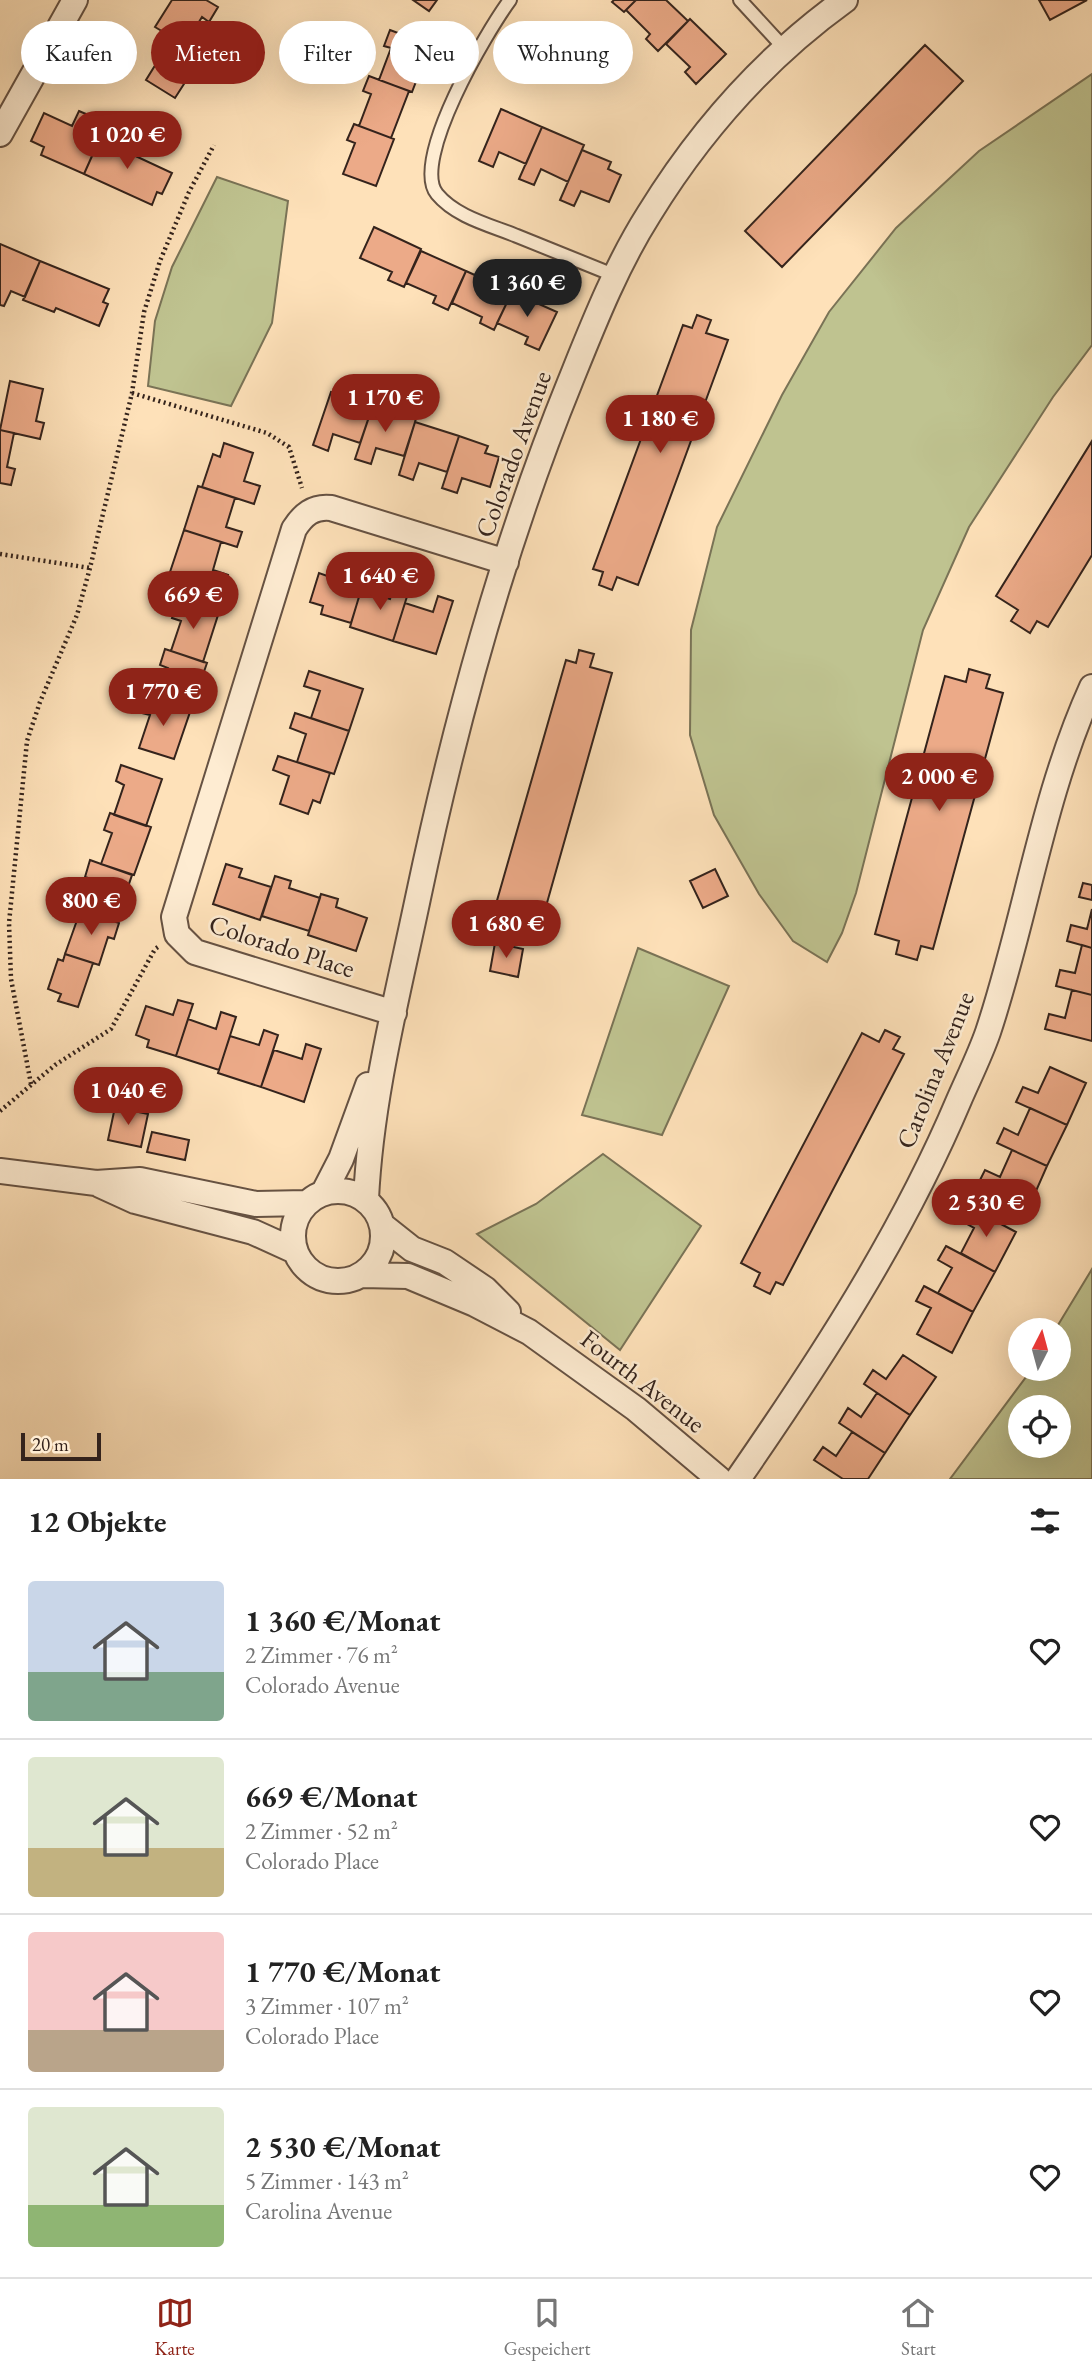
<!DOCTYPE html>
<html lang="de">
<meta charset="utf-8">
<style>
body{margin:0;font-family:"EB Garamond",serif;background:#f2f2f2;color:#222;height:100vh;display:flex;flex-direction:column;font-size:26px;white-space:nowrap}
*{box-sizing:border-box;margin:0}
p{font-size:23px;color:#767676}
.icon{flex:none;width:38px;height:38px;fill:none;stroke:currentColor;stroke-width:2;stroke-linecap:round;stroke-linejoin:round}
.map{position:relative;height:1479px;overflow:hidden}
.panel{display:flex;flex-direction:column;background:#fff;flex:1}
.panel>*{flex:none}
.guide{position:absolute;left:21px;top:21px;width:700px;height:63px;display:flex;gap:14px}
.needle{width:46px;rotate:6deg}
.fabs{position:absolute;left:1008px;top:1318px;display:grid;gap:14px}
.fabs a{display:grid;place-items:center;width:63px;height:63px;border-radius:50%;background:#fff;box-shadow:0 7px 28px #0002;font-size:35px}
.scale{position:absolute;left:21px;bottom:18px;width:80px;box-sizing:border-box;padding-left:7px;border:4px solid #34231c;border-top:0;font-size:19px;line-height:24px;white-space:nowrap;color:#34231c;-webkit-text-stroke:5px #feecd2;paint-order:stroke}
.price{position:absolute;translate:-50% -60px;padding:0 16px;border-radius:24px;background:#8f2418;color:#fff;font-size:23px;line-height:46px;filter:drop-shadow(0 2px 4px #0008)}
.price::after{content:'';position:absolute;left:50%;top:42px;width:21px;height:16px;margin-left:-10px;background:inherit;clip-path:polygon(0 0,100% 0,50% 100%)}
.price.active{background:#222;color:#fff}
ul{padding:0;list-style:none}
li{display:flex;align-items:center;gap:21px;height:175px;padding:0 28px}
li+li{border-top:2px solid #e0e0e0}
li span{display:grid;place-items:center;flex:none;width:196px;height:140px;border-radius:7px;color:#555}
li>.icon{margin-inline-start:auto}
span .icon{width:84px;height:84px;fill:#fffc;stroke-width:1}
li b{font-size:30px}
h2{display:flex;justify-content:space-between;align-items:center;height:84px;padding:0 28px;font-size:30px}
.tag{padding:0 24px;border-radius:32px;background:#fff;box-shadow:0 7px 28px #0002;font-size:24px;line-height:63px}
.tag.active{background:#8f2418;color:#fff}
.dock{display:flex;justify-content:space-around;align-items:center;height:98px;border-top:2px solid #e0e0e0;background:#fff;font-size:19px;color:#767676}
.dock a{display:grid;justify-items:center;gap:4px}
.dock .active{color:#8f2418}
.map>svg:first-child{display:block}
</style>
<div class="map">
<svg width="1092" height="1479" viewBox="0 0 1092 1479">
<rect width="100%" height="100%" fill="#fee1b9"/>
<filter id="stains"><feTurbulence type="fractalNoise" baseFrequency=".00286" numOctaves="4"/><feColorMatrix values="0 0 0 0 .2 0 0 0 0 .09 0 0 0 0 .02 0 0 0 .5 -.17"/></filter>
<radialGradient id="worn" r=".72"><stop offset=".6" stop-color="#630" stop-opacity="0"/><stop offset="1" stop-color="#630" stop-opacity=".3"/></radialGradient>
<path fill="#bfc390" stroke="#7a7356" stroke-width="2" fill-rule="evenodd" d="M1092 74V345L1053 397 969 527 923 630 856 893 842 933 827 962 793 941 759 894 714 815 690 735 691 630 717 527 782 395 829 312 896 228 979 151Z
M217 177 288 201 272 323 231 406 148 386 155 321 172 267Z
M638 948 729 986 662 1135 582 1115Z
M603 1154 701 1226 620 1350 477 1234 536 1204Z
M1092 1269V1479H950L1032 1369 1059 1368V1330H1055ZM1020 1407H1059V1446H1020Z"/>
<path fill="#ecaa88" stroke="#34231c" stroke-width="2" d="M172 0H206L218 7 209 22 202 17 185 45 155 27Z
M413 0H437L429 11Z
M614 0H636L624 12 612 2Z
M636 0H666L688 21 658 51 646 39 650 34 626 10Z
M1039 0H1087L1050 20Z
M690 19 726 54 696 84 685 72 690 67 666 44Z
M572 25 598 40 589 57 563 42Z
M390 30 430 45 412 92 379 80 391 48 384 46Z
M172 38 208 60 199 74 193 70 175 98 146 80Z
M925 45 963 81 782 267 745 231Z
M369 76 409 91 391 138 359 126 371 94 363 91Z
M501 109 542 127 526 164 499 152 493 167 479 161Z
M79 111 93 117 86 132 100 138 84 174 41 155 44 147 31 141 44 113 72 126Z
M354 124 394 139 376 186 343 174 355 143 347 140Z
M542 127 584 145 568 182 541 169 534 185 519 179Z
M101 136 131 149 129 153 172 173 162 194 157 192 152 205 84 174Z
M582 150 611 162 608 169 621 175 609 202 581 191 574 206 560 200Z
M374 227 421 249 404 287 388 280 392 272 360 258Z
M0 244 40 261 25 297 11 291 4 306 0 305Z
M421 251 466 271 448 310 433 303 436 296 406 283Z
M40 261 109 289 103 302 108 304 99 326 56 308 54 312 23 300Z
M466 271 512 292 494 330 480 323 482 317 452 303Z
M512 292 557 312 539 350 525 344 528 337 497 323Z
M697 315 711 320 706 333 728 340 638 585 617 577 612 590 599 585 603 572 593 569 683 325 692 328Z
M10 381 43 389 36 421 44 423 40 439 0 430Z
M331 392 373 405 360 443 333 434 328 451 313 445Z
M373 405 416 419 404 456 376 448 371 464 355 459Z
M415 422 459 436 447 472 419 463 413 480 399 475Z
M0 430 14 433 7 467 15 469 11 485 0 483Z
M459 436 488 446 485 453 499 457 490 487 462 478 457 493 442 488Z
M1092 441V555L1048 627 1037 621 1030 633 1011 621 1018 610 996 596Z
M224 443 253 453 244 481 260 486 254 504 202 487 213 454 220 457Z
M198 486 235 498 226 527 242 532 237 547 184 530Z
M184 530 221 542 213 570 228 575 224 589 170 572Z
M352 566 367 571 351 623 321 614 323 606 310 602 319 573 347 583Z
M395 583 410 587 393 641 350 627 361 590 390 599Z
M438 596 453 601 436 654 393 641 405 603 433 612Z
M178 601 218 615 203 662 171 651 181 621 172 618Z
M165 649 207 663 190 712 157 701 168 668 160 665Z
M579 650 594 654 590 667 612 673 541 924 519 918 515 930 502 926 505 913 494 911 566 660 576 663Z
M969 669 990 675 986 688 1003 693 933 949 921 946 917 960 896 954 899 941 875 934 945 676 966 682Z
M309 671 363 689 349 731 311 718 320 691 304 686Z
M147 697 190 712 174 759 139 748 150 715 142 713Z
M295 713 349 731 334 774 297 762 306 734 290 728Z
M278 756 330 773 320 803 313 800 308 814 280 804 289 776 273 770Z
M121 765 162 779 146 826 114 815 124 785 116 781Z
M110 813 151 827 134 875 101 864 112 833 104 830Z
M90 860 132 875 116 922 83 911 94 880 85 877Z
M226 864 242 869 239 877 271 887 260 920 213 904Z
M715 869 728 896 703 908 690 881Z
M275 876 291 881 289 888 320 898 309 931 262 916Z
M1083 883 1092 885V900L1079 897Z
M321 894 338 899 336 907 367 918 356 951 308 935Z
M81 909 119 923 114 939 108 937 99 965 65 954Z
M1092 909V948L1067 941 1071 925 1087 929Z
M495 943 523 949 518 977 490 971Z
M1082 945 1092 948V995L1056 986 1060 970 1075 973Z
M65 954 93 963 78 1007 58 1001 61 994 48 989 58 959 63 961Z
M1072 990 1092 995V1041L1045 1029 1049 1014 1065 1018Z
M178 1000 193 1004 176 1056 147 1047 149 1040 136 1035 146 1006 173 1015Z
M221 1012 236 1017 219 1070 176 1056 188 1019 216 1029Z
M264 1030 278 1035 261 1087 218 1073 230 1036 259 1045Z
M885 1030 900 1037 893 1049 904 1054 783 1285 776 1282 770 1294 754 1286 760 1273 741 1263 862 1033 879 1042Z
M306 1044 321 1049 304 1102 261 1087 274 1050 302 1059Z
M1050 1067 1086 1083 1067 1125 1016 1102 1023 1087 1038 1093Z
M115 1107 148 1114 141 1147 108 1140Z
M1030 1108 1067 1125 1047 1166 997 1143 1004 1128 1018 1135Z
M152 1132 189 1140 185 1160 147 1152Z
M1012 1150 1047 1166 1029 1207 978 1184 985 1170 1000 1177Z
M967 1206 1016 1232 995 1272 961 1253 974 1228 960 1220Z
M946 1246 995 1272 973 1312 938 1293 952 1268 938 1260Z
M924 1286 973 1312 952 1353 917 1334 931 1308 916 1301Z
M903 1355 936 1377 910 1415 864 1384 873 1370 886 1379Z
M877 1393 910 1415 885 1453 839 1423 848 1408 861 1417Z
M852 1432 885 1453 868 1479H843L814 1460 823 1447 836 1456Z"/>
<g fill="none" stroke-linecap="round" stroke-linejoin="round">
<defs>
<path id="service" d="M510 0C487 31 410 161 437 194 456 217 490 225 517 236 550 249 583 263 616 276
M740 0 785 49"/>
<path id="minor" d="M0 134 75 0
M394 1013 195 952 177 934 174 917 294 529C303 515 313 506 331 508L506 562
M0 1171 96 1183 140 1180 256 1204 306 1203
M100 1185 135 1201 253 1232 295 1251
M293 1236a45 45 0 1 1 90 0a45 45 0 1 1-90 0Z
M324 1192 341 1159 368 1085
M366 1199C371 1097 397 998 418 898 455 722 502 549 570 382 593 325 616 266 649 214 700 131 766 57 845 0
M383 1226 412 1249 445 1262 485 1289 508 1312
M362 1275 408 1276 475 1304 529 1332 636 1409 719 1479
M738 1479C821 1359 902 1235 959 1100 969 1077 980 1055 988 1032 1026 918 1042 797 1092 687"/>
</defs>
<use href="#service" stroke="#665243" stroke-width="16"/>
<use href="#minor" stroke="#665243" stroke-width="28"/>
<path stroke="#34231c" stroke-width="4.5" stroke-dasharray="2 3.5" stroke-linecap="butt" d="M132 393 267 433 289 447 302 488
M0 554 90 568
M31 1084 11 979 9 923 27 741 40 702 77 615 90 568 132 393 144 312 160 261 189 192 214 145
M0 1111 55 1065 111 1029 155 949 158 947"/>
<use href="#service" stroke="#feecd2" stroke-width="12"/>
<use href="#minor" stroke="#feecd2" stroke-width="24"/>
</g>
<g text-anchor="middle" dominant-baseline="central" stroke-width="5" stroke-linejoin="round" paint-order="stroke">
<g font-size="26" fill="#34231c" stroke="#feecd2">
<text transform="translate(513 454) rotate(-70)">Colorado Avenue</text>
<text transform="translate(282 946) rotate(18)">Colorado Place</text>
<text transform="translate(935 1070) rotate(-68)">Carolina Avenue</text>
<text transform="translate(643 1381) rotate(38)">Fourth Avenue</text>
</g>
</g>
<rect width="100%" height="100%" filter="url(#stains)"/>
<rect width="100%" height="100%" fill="url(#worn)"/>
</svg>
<div class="fabs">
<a><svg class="needle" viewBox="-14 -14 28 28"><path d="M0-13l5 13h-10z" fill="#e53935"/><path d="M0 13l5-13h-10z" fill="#767676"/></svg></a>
<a><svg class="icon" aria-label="locate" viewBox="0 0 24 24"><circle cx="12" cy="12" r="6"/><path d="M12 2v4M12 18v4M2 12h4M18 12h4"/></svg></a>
</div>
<div class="scale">20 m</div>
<b class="price" style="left:127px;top:171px">1 020 €</b>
<b class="price active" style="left:527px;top:319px">1 360 €</b>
<b class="price" style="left:385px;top:434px">1 170 €</b>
<b class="price" style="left:660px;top:455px">1 180 €</b>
<b class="price" style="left:380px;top:612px">1 640 €</b>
<b class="price" style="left:193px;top:631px">669 €</b>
<b class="price" style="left:163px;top:728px">1 770 €</b>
<b class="price" style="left:939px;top:813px">2 000 €</b>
<b class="price" style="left:91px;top:937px">800 €</b>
<b class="price" style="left:506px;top:960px">1 680 €</b>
<b class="price" style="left:128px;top:1127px">1 040 €</b>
<b class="price" style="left:986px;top:1239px">2 530 €</b>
<div class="guide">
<a class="tag">Kaufen</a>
<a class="tag active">Mieten</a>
<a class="tag">Filter</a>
<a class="tag">Neu</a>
<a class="tag">Wohnung</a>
</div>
</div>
<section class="panel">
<h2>12 Objekte<svg class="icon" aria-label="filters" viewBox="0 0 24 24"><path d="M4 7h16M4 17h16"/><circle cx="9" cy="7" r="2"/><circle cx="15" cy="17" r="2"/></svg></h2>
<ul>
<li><span style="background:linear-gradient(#c9d6e8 65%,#7fa58c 0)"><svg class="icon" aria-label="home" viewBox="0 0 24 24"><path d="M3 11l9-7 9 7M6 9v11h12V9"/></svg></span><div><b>1 360 €/Monat</b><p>2 Zimmer · 76 m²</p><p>Colorado Avenue</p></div><svg class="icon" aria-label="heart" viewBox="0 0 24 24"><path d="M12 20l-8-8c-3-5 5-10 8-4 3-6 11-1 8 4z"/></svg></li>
<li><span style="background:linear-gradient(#dfe7d0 65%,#c2b280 0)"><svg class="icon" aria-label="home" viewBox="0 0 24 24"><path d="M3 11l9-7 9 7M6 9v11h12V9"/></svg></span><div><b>669 €/Monat</b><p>2 Zimmer · 52 m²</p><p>Colorado Place</p></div><svg class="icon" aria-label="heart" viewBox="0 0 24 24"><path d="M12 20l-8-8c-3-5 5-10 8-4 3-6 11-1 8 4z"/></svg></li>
<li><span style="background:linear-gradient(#f6c9c9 70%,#b9a48a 0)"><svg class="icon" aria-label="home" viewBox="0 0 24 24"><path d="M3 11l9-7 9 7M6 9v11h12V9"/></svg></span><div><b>1 770 €/Monat</b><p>3 Zimmer · 107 m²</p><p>Colorado Place</p></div><svg class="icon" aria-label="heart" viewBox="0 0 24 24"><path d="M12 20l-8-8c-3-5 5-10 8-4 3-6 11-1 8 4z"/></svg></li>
<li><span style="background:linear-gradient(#dfe7d0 70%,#8fb573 0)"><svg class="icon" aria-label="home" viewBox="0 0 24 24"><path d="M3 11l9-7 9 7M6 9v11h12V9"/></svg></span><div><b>2 530 €/Monat</b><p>5 Zimmer · 143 m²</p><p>Carolina Avenue</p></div><svg class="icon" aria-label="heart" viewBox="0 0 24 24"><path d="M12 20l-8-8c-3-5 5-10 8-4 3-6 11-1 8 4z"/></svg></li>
</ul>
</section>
<nav class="dock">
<a class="active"><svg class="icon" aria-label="map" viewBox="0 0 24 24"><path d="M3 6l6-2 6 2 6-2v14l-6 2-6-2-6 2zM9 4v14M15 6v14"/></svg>Karte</a>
<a><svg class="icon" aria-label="saved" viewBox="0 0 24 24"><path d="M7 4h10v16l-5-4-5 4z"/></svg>Gespeichert</a>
<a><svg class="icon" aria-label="home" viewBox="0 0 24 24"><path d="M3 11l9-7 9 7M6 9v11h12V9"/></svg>Start</a>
</nav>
